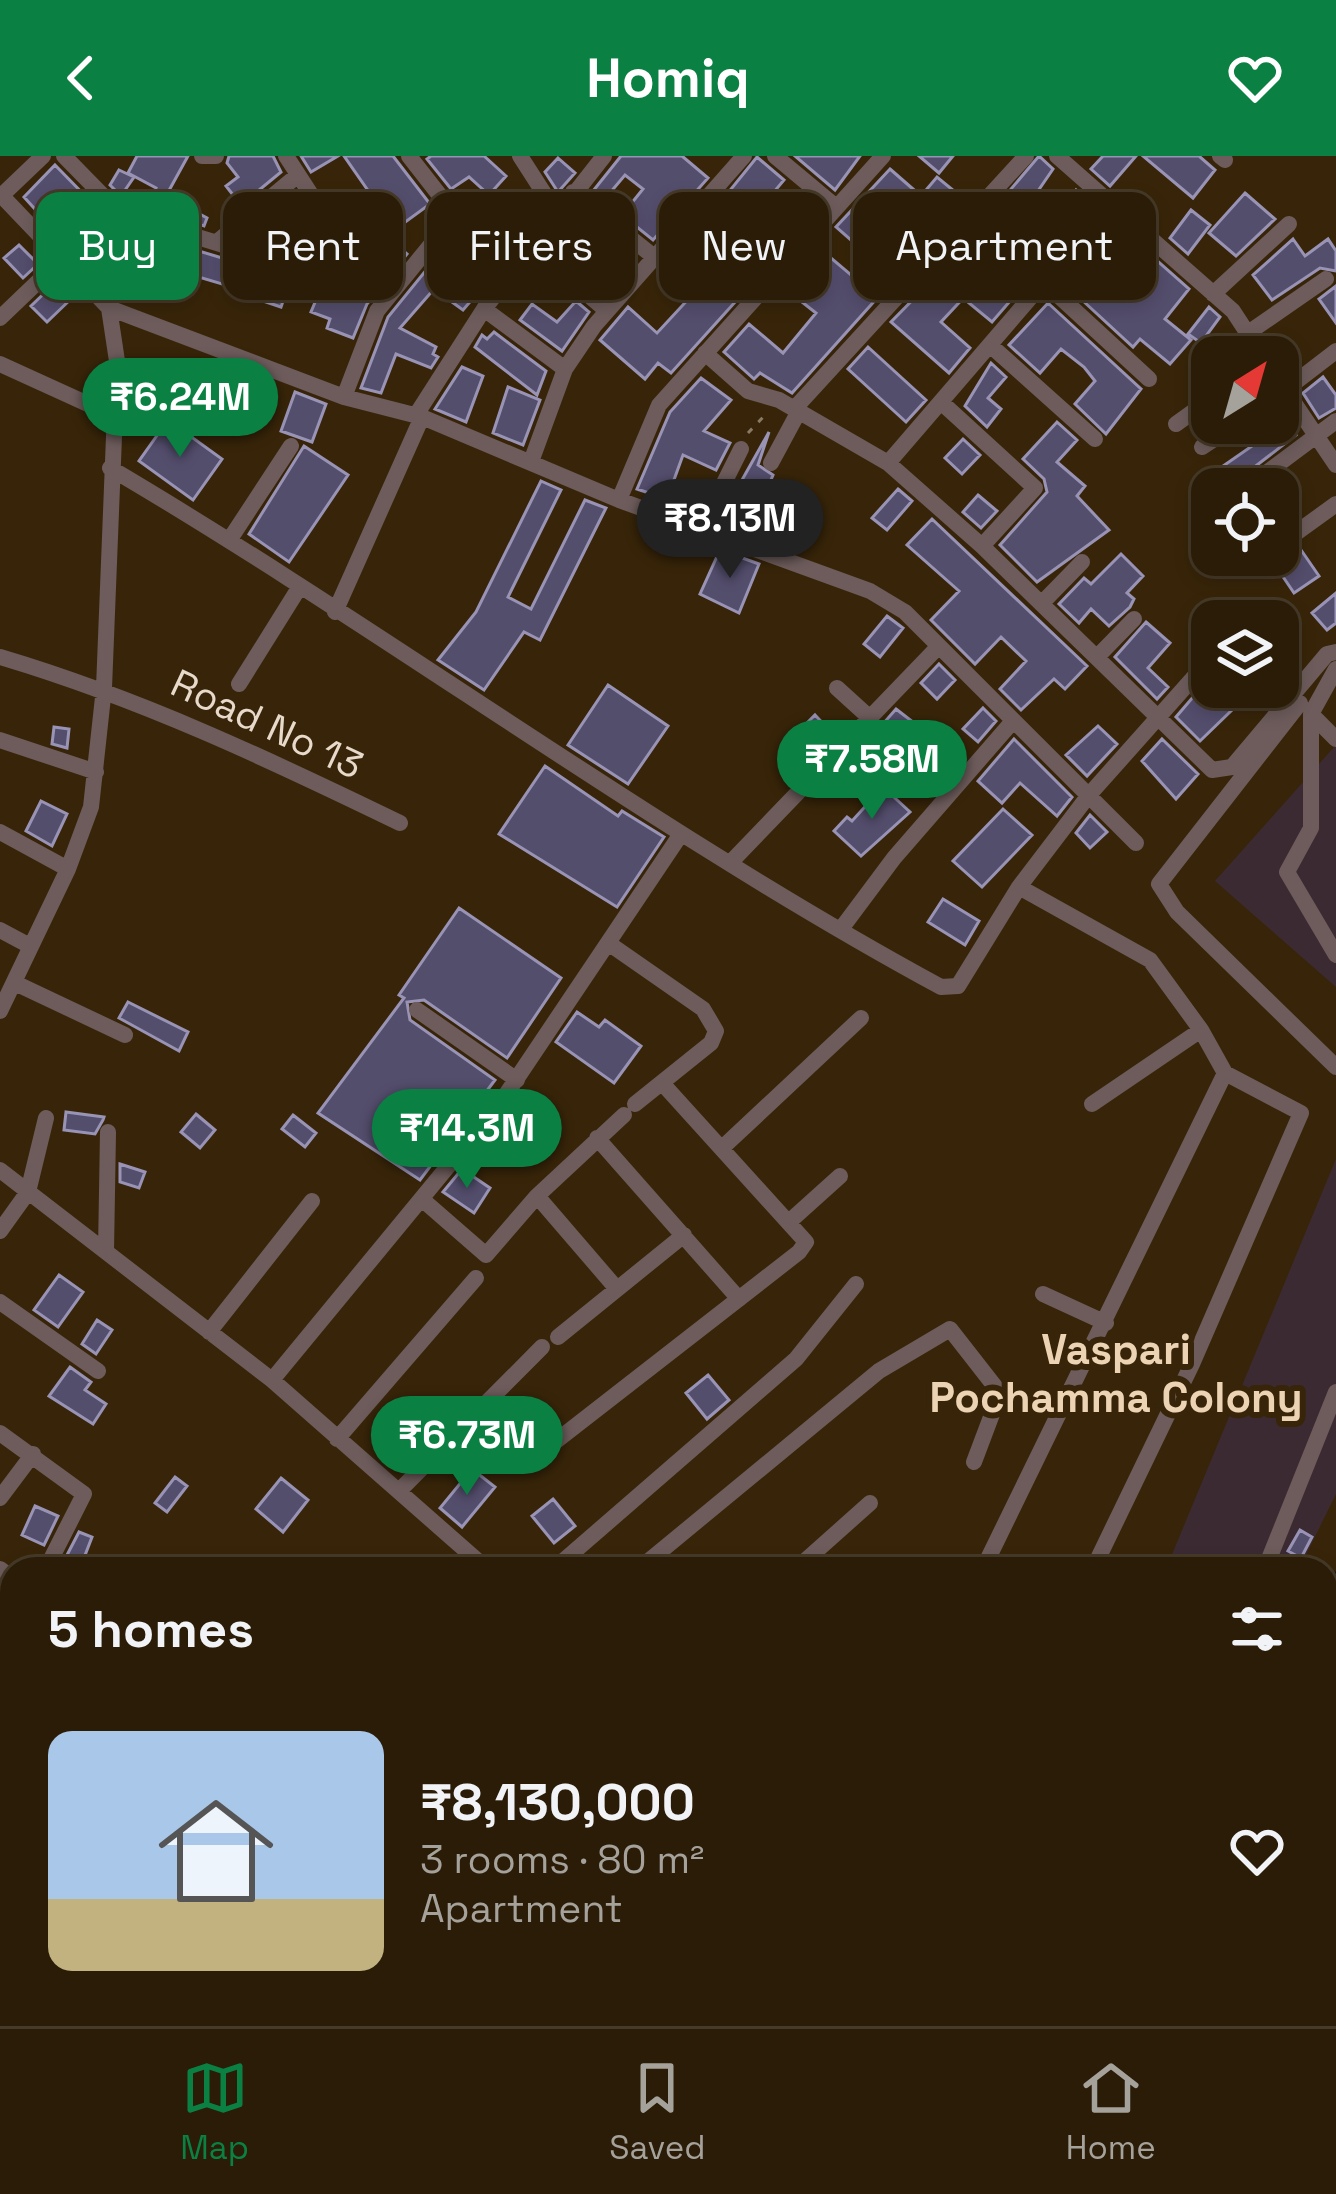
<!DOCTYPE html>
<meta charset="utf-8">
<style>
body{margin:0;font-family:"Space Grotesk",sans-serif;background:#362915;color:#f1f3f6;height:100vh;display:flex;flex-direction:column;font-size:45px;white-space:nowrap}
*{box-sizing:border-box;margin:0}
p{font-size:39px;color:#a5a19b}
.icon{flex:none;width:66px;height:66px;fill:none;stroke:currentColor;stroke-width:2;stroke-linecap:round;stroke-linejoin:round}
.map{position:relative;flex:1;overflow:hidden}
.side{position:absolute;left:0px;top:1401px;width:1338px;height:471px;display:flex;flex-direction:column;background:#2a1c07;border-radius:36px 36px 0 0;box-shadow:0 6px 18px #0003,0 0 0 3px #463a28}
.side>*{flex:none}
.hud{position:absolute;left:36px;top:36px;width:1266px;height:108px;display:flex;gap:24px}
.needle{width:78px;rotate:37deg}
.tools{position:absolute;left:1191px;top:180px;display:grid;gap:24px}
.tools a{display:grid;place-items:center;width:108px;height:108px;border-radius:24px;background:#2a1c07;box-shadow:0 6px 18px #0003,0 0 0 3px #463a28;font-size:60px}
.price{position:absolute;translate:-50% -102px;padding:0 27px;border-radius:42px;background:#0b8043;color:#fff;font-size:39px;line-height:78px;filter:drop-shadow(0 3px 6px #0008)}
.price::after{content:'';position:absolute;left:50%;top:72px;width:36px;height:27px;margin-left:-18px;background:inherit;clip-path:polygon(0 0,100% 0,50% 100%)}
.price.active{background:#222;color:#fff}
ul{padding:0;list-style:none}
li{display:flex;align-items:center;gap:36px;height:300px;padding:0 48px}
li span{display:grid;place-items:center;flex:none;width:336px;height:240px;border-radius:24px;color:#555}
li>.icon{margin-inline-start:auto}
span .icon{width:144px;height:144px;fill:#fffc;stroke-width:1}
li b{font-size:51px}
h2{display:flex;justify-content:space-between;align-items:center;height:144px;padding:0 48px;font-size:51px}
.pill{padding:0 42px;border-radius:24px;background:#2a1c07;box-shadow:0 6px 18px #0003,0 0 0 3px #463a28;font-size:42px;line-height:108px}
.pill.active{background:#0b8043;color:#fff}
header{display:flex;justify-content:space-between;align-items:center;height:156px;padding:0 48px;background:#0b8043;color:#fff;font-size:54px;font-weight:600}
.menu{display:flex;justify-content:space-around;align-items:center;height:168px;border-top:3px solid #463a28;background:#2a1c07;font-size:33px;color:#a5a19b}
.menu a{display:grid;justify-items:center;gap:6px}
.menu .active{color:#0b8043}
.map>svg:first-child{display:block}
</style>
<header><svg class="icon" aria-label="back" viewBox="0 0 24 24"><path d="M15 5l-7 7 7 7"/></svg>Homiq<svg class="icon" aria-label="heart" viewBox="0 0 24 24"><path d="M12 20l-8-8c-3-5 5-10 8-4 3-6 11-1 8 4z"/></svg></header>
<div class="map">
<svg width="1336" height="1870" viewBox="0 0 1336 1870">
<rect width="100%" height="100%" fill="#382509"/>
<path fill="#3c2a33" d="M1336 589V831L1215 725Z
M1336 1003V1338L1299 1413H1166Z"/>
<path fill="#001220" d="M1336 1415V1870H1169L1164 1860H1326V1432Z"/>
<path fill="#544e6d" stroke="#9994b6" stroke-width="3" d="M137 0H188L166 40 207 62 204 70 148 52 156 32 128 17Z
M229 0H273L281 16 241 49 226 30 238 21 227 7Z
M301 0H338L311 16Z
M344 0H393L430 48 386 80 407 98 367 148 353 182 327 172 330 163 311 156 321 132 330 135 275 55 295 38 337 102 355 104 360 92 352 78 385 59Z
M431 0H484L506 20 489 39 469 21 451 33 427 3Z
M621 0H682L708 22 653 84 622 59 643 33 625 19 604 44 593 35Z
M795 0H860L835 34Z
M919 0H953L939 17Z
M1039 0 1053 13 1038 35 1060 53 1076 34 1093 49 992 166 969 147 991 117 973 101 1002 70 989 59Z
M1103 0H1136L1110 30 1091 13Z
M1143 0H1199L1215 14 1193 42Z
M757 1 784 24 753 61 727 38Z
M558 2 575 17 558 36 545 16Z
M55 9 97 52 63 84 24 41Z
M890 13 921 40 937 21 965 44 792 237 760 217 754 223 724 196 749 168 783 197 816 157 783 131 818 91 851 119 868 99 836 71Z
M119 14 134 21 121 40 110 29Z
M529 37 542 58 513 93 477 61 493 42 512 57Z
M1245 37 1275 63 1236 100 1209 77Z
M1191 54 1210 69 1188 98 1170 82Z
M117 68 131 74 122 99 108 94Z
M756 70 783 93 671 217 658 207 645 223 600 184 628 151 657 177Z
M1118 70 1189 133 1165 163 1191 184 1170 208 1140 183 1133 191 1082 144 1111 111 1094 96Z
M575 82 610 110 623 92 636 103 606 137 561 99Z
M1293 83 1305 100 1328 83 1336 95V115L1320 112 1272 144 1253 119Z
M19 89 38 108 23 122 4 102Z
M182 90 229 104 222 128 175 114Z
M445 91 488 125 463 154 434 133 400 172 436 191 433 198 438 201 431 212 396 198 381 237 361 232 388 161Z
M942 114 968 137 941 166 970 192 949 217 891 166Z
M272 117 291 122 281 151 263 145Z
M58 124 74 140 47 166 31 150Z
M1336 130V167L1319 143Z
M576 145 589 156 562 195 520 164 532 148 557 166Z
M1048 147 1141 233 1106 278 1075 248 1095 225 1084 211 1061 193 1040 217 1009 189Z
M1209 151 1220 161 1201 187 1188 178Z
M494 176 546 215 537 239 475 191 482 179 487 183Z
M868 191 926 244 906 266 848 213Z
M991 207 1006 221 988 242 1001 253 987 271 965 250Z
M462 211 483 220 466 266 435 253Z
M1323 221 1336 239V252L1319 262 1303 237Z
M701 222 731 244 704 275 730 287 716 314 683 299 667 343 637 333 670 256Z
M508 231 540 244 523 289 493 277Z
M295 236 326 248 312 286 281 275Z
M168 264 222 303 193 344 139 305Z
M1057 266 1077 284 1057 306 1085 330 1077 340 1109 374 1037 426 1000 389 1047 336 1044 323 1023 303Z
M1256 267H1287L1296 279 1235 326 1223 310 1265 281Z
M769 276 758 309 773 319 753 367 724 356Z
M963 283 980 299 962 318 945 302Z
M304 290 348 319 289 406 249 378Z
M541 325 561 334 508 441 531 453 585 344 606 352 540 484 524 476 484 534 438 504 476 456Z
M898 333 912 345 887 374 872 362Z
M978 339 997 355 981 372 963 356Z
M932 363 1087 510 1065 533 1054 523 1021 554 1000 533 1026 505 1001 481 975 508 931 464 959 435 907 389Z
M1299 391 1319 420 1294 437 1269 400 1280 402Z
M720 394 759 408 739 457 700 438Z
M1121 398 1143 420 1127 437 1134 443 1130 451 1109 470 1091 453 1079 467 1059 448 1084 422 1091 428Z
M1336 437V467L1327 474 1312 457Z
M887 460 903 472 880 501 864 488Z
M1146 466 1170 487 1148 512 1168 531 1157 543 1115 501Z
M939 508 955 524 937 543 921 527Z
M1205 527 1234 552 1200 585 1176 561Z
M608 529 668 570 628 628 568 589Z
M983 552 996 565 978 586 963 573Z
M896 553 962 604 935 634 901 603 882 625 872 617 893 593 875 577Z
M815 559 835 580 825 590 805 569Z
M1098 570 1117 588 1087 620 1066 599Z
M54 571 69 573 67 592 52 588Z
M1014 583 1072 641 1057 660 1020 627 1002 647 978 625Z
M1162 583 1198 618 1176 643 1142 605Z
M545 610 618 660 622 655 664 681 617 751 499 678Z
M883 631 910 656 861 700 834 675 847 661 852 665Z
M41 645 67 658 52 690 26 675Z
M1003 653 1032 679 982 731 953 705Z
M1090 659 1107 676 1090 692 1076 677Z
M943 743 979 765 965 789 928 766Z
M459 752 561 822 507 902 424 844 407 846 410 864 495 924 420 1024 318 957 404 842 399 839Z
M128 846 188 876 179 895 119 862Z
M577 856 599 871 605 864 641 890 614 927 556 886Z
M66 956 104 961 103 964 95 978 64 974Z
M196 958 215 974 200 992 181 976Z
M293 959 316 977 305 991 282 973Z
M120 1008 145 1016 139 1032 120 1026Z
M462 1013 490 1032 474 1057 443 1036Z
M59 1119 83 1136 58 1171 34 1154Z
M97 1164 112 1174 96 1198 82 1188Z
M70 1211 91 1226 85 1234 106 1248 93 1268 49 1240Z
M708 1219 729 1244 707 1263 686 1237Z
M472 1313 495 1331 462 1371 440 1352Z
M175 1321 187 1330 167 1356 155 1347Z
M281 1322 308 1344 283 1376 256 1353Z
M553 1343 575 1370 554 1387 532 1360Z
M35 1350 58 1360 44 1389 22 1379Z
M1300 1374 1312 1381 1301 1402 1288 1395Z
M79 1376 92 1381 82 1407 66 1401Z
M4 1643 12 1645V1687L0 1674Z"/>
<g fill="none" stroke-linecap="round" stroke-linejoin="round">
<path stroke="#8a7a64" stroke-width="3" stroke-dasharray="6 9" stroke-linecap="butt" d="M748 277 766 258"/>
<path stroke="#6d5c5b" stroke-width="16" d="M64 0 115 52 132 61 292 110
M202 0H216
M286 0 347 94
M409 0 455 59 515 111
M520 0 556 56
M775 0 836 51
M1057 0 1233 155 1263 201
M1220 0 1225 4
M573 36 653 100
M0 38 109 152 117 205 104 532 91 651 68 713 0 855
M0 41 43 0
M217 86 298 19
M531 90 607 155
M1046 128 1149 223
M1213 138 1289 68
M109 152 344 241 422 261 619 344 870 435 905 456 1136 687
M484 153 565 213 594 170 744 0
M0 162 115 52
M1248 177 1326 123
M990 189 1095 283
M705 197 748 235 779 244 888 307 982 390 1212 614 1232 611 1327 498 1336 496
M0 208 112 259
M1278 223 1336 309
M1280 238 1336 195
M344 241 377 155 455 59
M941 246 1035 332 982 390
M795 252 1026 0
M416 259 484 153 604 0
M1176 268 1212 242
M1202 291 1238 267
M532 303 565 213
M771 307 799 255
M888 307 1111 48
M110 312C391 478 653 675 941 831L958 830 1019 731 1089 639 1194 521
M1245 333 1336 265
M619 344 659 249 883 0
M701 373 741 293
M230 383 291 290
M1278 390 1336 348
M1042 447 1082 406
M335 456 422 261
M0 501C141 543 268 603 400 667
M1097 501 1134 463
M1336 513 1311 558V672L1287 716 1336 799
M239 528 299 432
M837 532 870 562
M1300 547 1159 728 1177 756 1336 911
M1311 558 1336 583
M0 584 96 616
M0 676 68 713
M731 706 938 491
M841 773 894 702 1013 565
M0 774 30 790
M611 789 703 853 716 875 711 887 635 948
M15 827 125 879
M417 854 517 924
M1092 948 1201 874
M597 982 739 1143
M722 992 861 862
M0 1014 272 1224 487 1413
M537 1040 617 1133
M424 1045 486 1099 537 1040 624 959
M790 1065 840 1020
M0 1075 28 1036 46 962
M106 1095 108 976
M1043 1138 1106 1167
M0 1146 98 1215
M209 1176 312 1045
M558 1181 684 1079
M272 1224 501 946 679 681
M0 1277 84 1338 46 1413
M337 1283 476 1122
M551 1289 799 1096 806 1086 662 927
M399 1335 542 1191
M0 1342 33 1298
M0 1413 12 1422
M456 1413 471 1399
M554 1413 796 1203 856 1128
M639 1413 879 1215 950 1173 1000 1237 974 1306
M796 1413 870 1347
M983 1413 1225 917 1201 874 1150 804 1019 731
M1093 1413 1192 1208 1301 957 1225 917
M1265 1413 1336 1236
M0 1464 12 1449
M0 1596 12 1584
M0 1620 12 1633
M225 1860 235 1870
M675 1860 684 1870
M1146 1860 1157 1870
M318 1870 328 1860
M568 1870 579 1860
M874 1870 889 1860
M1021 1870 1034 1860"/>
</g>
<g text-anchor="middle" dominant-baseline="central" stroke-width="12" stroke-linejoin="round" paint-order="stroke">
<g font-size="39" fill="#e7dacb" stroke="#382509">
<text transform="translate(267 568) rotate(25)">Road No 13</text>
</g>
<g font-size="42" font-weight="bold" fill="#ecd3b4" stroke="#382509">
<text x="1116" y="1193">Vaspari<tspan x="1116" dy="48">Pochamma Colony</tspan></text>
</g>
</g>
</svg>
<div class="tools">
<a><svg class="needle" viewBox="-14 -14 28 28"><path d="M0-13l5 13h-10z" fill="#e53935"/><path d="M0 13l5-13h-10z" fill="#a5a19b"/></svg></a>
<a><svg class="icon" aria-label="locate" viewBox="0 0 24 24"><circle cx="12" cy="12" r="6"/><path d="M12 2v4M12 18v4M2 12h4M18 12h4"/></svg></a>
<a><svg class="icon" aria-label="layers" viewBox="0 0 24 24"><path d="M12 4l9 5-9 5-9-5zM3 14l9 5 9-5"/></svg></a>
</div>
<b class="price" style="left:180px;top:304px">₹6.24M</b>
<b class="price active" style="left:730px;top:425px">₹8.13M</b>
<b class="price" style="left:872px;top:666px">₹7.58M</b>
<b class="price" style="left:467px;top:1035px">₹14.3M</b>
<b class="price" style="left:467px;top:1342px">₹6.73M</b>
<div class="hud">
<a class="pill active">Buy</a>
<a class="pill">Rent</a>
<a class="pill">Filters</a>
<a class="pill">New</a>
<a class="pill">Apartment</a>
</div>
<section class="side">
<h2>5 homes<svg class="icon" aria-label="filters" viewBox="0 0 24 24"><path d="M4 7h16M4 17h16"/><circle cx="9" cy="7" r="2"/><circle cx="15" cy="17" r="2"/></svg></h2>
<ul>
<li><span style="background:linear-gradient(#a9c7e8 70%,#c2b280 0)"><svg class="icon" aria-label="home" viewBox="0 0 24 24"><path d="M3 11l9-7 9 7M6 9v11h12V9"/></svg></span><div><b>₹8,130,000</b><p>3 rooms · 80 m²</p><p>Apartment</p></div><svg class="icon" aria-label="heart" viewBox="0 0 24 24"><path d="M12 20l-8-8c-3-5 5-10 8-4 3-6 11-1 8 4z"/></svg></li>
</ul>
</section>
</div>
<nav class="menu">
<a class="active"><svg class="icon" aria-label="map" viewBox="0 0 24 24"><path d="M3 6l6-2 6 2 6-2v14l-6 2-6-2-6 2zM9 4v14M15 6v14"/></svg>Map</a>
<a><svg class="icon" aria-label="saved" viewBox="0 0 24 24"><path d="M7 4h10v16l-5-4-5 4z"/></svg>Saved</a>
<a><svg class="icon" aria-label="home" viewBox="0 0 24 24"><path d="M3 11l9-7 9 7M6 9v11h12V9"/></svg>Home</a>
</nav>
